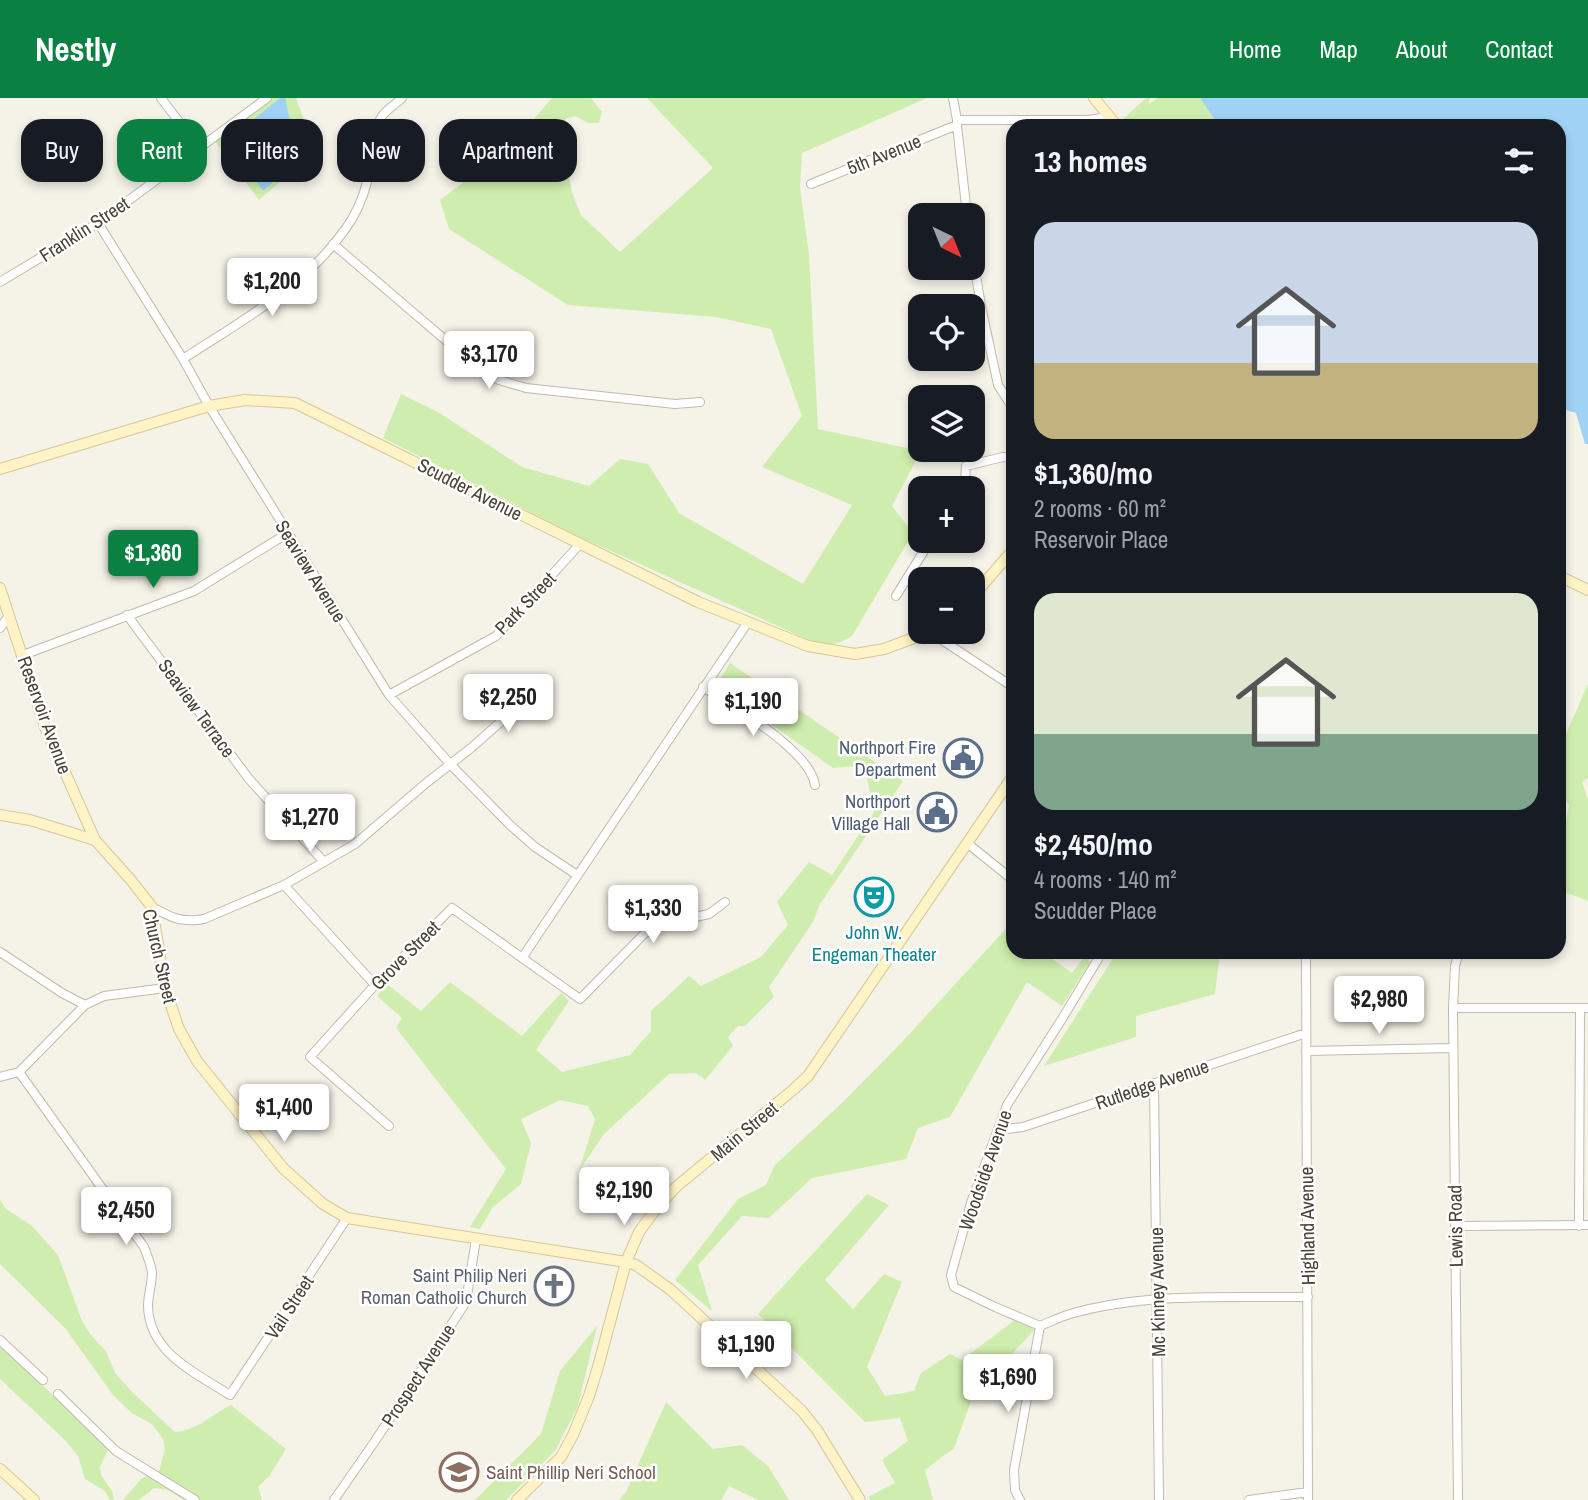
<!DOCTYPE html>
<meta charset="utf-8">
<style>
body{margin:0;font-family:"Archivo Narrow",sans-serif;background:#20242c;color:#f1f3f6;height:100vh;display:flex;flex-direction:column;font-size:26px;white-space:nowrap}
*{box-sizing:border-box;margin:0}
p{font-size:23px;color:#9ea1a6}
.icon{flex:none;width:38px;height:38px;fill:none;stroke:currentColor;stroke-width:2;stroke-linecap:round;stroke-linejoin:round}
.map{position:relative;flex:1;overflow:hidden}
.drawer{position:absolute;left:1006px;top:21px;width:560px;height:840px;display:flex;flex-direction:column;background:#171b24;border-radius:21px;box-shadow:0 4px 10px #0003}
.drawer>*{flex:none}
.top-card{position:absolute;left:21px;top:21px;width:665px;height:63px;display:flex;gap:14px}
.needle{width:46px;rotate:137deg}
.tools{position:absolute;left:908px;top:105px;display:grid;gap:14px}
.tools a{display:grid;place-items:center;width:77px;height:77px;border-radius:14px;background:#171b24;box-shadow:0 4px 10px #0003;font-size:35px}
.price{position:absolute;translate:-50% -60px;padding:0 16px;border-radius:7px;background:#fff;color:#222;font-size:23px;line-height:46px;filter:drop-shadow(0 2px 4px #0008)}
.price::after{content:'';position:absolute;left:50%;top:42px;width:21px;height:16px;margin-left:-10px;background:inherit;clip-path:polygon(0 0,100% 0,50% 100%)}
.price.current{background:#0b8043;color:#fff}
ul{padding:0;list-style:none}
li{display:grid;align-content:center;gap:14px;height:371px;padding:0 28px}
li span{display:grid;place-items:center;height:217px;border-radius:21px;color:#555}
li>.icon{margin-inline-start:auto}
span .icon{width:126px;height:126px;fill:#fffc;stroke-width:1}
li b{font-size:30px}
h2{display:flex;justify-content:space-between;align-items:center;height:84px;padding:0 28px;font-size:30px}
.chip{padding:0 24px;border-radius:21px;background:#171b24;box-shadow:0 4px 10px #0003;font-size:24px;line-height:63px}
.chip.current{background:#0b8043;color:#fff}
header{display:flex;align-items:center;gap:42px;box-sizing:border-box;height:98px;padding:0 35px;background:#0b8043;color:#fff}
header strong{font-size:33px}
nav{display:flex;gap:38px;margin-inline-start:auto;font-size:24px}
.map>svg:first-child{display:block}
</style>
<header>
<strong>Nestly</strong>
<nav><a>Home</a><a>Map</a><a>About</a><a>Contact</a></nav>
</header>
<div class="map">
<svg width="1588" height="1402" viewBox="0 0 1588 1402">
<rect width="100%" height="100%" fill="#f5f2e8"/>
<path fill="#cfedae" d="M271 0H296L315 53 259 102 214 42Z
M552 0H591L602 14 599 25H588L575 18 563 22 550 34 546 49 550 63 569 78 572 95 581 117 620 154 713 70 647 0H927L802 55 800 89 809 157 818 331 921 353 892 408 913 435 852 538C834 549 828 547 809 542L582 440 383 340 401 296 438 314 522 369 589 388 620 361 648 366 679 415 803 486 852 407 762 369 802 318 771 231 716 219 568 207 449 131 440 102 510 49Z
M1146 0H1150L1149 6 1158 0H1200L1219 28H1127L1122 22Z
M730 565 903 683 820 806 813 824 769 889 774 899 745 928H738L728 939 733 948 705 982 696 975 669 976 604 1036 579 1073 595 1021 588 1008 560 1002 521 1021 531 1045 521 1086 493 1109 480 1131 470 1129 506 1071 396 930 402 920 377 898 387 886 421 913 450 884 522 938 561 895 569 903 536 952 562 974 630 957 651 933V913L689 878 701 888 761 859 788 827 777 804 809 764 832 777 874 714 866 675 856 668 833 670 716 587Z
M1588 586V680L1582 684 1588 702V803L1559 792V748L1561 747 1569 707 1559 692V652Z
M1013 823V854H1054L1050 859 1072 875 1086 856 1090 864 1062 908 1027 884 950 1019 918 1030 906 1061 812 1080 769 1120 742 1118 698 1167 712 1213 675 1182 738 1101 766 1087 774 1068 844 1003 903 943Z
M1117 854H1220L1215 896 1136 918V939L1044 968Z
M867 1096 889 1107 825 1182 853 1211 884 1176 902 1184 867 1269 885 1298 914 1293 921 1275 950 1256 962 1262 1016 1221 1035 1231 973 1298 954 1350 925 1372 933 1402H870L868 1399 895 1385 882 1362 908 1343 900 1320 865 1324 758 1216Z
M0 1102 6 1111 32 1128 58 1157 82 1223 90 1236 106 1253 115 1275 133 1295 175 1334C199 1332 210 1317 231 1307L286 1351 270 1377 258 1389 262 1402H184L168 1392 154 1390 139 1402H123L141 1381 159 1373 165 1351 163 1341 152 1326 132 1315 113 1297 65 1230 0 1166Z
M597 1228 578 1308 555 1353 506 1402H475L541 1336 560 1273Z
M0 1248 109 1349 100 1369 101 1377 112 1393 114 1402H110L105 1393 85 1381 78 1358 65 1342 0 1281Z
M666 1304 713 1351 742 1347 768 1368 789 1402H758L729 1388 721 1402H619L626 1394Z"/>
<path fill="#a0d2f6" d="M280 0H285L299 61 263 93 227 43Z
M1200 0H1588V346H1585L1576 315 1559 310V28H1219Z"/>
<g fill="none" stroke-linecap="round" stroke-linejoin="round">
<defs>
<path id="street" d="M161 0 199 50
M953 0 957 22V27L967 117
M957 22H1087L1109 19
M811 86 957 27
M98 125 183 261 209 308 389 597 450 666 510 727 535 749 577 777
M333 146 477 269 499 282 526 290 675 306 700 304
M973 159 981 208 998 287 1013 310
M0 184 98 125 267 0
M183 261C244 221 312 185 352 121 362 104 368 84 371 65 373 49 373 33 382 18 387 11 396 6 402 0
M962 390 965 385 966 368 1003 359 1013 360
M896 498 930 443
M127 517 249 681 324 764
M0 530 9 518
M930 534 1013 589
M23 557 194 493 288 435
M703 589C732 608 810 652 815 687
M389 597 496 538 580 446
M967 745 1013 782
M284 787 375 887
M152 809C172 820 181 825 204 821L284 787 355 746 425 686 471 650 547 583
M0 854 62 895 85 907
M1093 854 1098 861 1062 921 1007 1007 971 1105 951 1177 954 1189 995 1209 1040 1228C1050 1224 1060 1219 1070 1216 1147 1194 1229 1200 1308 1199
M1306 854 1308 1402
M522 860 748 524
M1453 910H1588
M1306 953 1453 950
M19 974 144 1149C147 1157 151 1166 152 1175 152 1186 148 1197 148 1208 149 1255 196 1275 230 1297L347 1120
M19 974 85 907 104 898 165 890
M0 979 19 974
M1154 985 1159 1402
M389 1028 310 959 375 887 452 810 580 901 645 835 663 826 709 816 725 804
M998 1032 1023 1029 1306 935
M1455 1128 1588 1127
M1579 1128 1580 910
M0 1242 43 1282
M58 1296 116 1353 195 1402
M334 1402 375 1343 466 1204 476 1141
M1020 1402 1015 1392 1014 1372 1040 1228
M1249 1402 1308 1394
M1458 1402 1453 910 1455 868 1459 854"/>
<path id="secondary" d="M1094 0 1117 28
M0 371 209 308 245 302 295 305 698 504 808 548 855 556 884 551 930 534
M1559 478 1588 492
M0 490 45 629 95 742
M973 498 1013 452
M0 717 30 722 95 742 130 781 152 809 165 890 179 931 197 963 283 1070 323 1106 347 1120 626 1164 636 1167 671 1192 802 1313 817 1332 860 1402
M0 1371 34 1402
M517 1402 561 1359 573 1337 589 1298 598 1269 626 1164 639 1134 655 1112 676 1089 794 991 808 978 1013 678"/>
</defs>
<use href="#street" stroke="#c2baaa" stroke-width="10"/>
<use href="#secondary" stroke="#d9c794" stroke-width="12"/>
<use href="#street" stroke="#fff" stroke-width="8"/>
<use href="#secondary" stroke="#fff3c8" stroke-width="10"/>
</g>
<defs>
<symbol id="civic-ring" viewBox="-11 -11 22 22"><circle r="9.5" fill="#fff" stroke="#5c6f8a" stroke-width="1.5"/><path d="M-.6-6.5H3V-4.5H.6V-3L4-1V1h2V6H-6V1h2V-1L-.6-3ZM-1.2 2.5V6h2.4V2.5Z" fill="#5c6f8a"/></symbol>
<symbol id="theatre-ring" viewBox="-11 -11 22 22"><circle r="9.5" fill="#fff" stroke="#0f9aa8" stroke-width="1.5"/><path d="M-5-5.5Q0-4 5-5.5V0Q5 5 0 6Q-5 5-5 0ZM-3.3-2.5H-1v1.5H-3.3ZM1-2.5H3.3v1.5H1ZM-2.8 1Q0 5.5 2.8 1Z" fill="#0f9aa8"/></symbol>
<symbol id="church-ring" viewBox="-11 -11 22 22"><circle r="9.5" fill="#fff" stroke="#6b7280" stroke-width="1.5"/><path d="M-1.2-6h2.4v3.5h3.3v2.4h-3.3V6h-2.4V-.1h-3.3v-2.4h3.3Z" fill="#6b7280"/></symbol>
<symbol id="school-ring" viewBox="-11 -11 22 22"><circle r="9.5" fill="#fff" stroke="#8d6e63" stroke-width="1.5"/><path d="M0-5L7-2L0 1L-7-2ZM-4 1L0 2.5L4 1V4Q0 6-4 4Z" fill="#8d6e63"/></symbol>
</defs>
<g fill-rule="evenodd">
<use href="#civic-ring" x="941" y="638" width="44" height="44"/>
<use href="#civic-ring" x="915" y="692" width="44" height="44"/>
<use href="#theatre-ring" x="852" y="777" width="44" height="44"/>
<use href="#church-ring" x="532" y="1166" width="44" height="44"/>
<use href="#school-ring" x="437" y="1352" width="44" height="44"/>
</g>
<g text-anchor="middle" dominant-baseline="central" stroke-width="5" stroke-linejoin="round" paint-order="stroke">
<g font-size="19" fill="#4a4236" stroke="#fff">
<text transform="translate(884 56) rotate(-22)">5th Avenue</text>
<text transform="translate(84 131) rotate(-33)">Franklin Street</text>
<text transform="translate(470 391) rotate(27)">Scudder Avenue</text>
<text transform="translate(311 473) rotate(58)">Seaview Avenue</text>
<text transform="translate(525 505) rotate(-46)">Park Street</text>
<text transform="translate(197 610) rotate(54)">Seaview Terrace</text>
<text transform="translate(45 617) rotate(70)">Reservoir Avenue</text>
<text transform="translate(405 857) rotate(-45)">Grove Street</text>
<text transform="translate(160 858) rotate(77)">Church Street</text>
<text transform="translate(1152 986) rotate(-19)">Rutledge Avenue</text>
<text transform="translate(744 1033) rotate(-40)">Main Street</text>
<text transform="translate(985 1072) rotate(-71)">Woodside Avenue</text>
<text transform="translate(1307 1128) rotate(-91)">Highland Avenue</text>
<text transform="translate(1455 1128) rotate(-91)">Lewis Road</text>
<text transform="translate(1157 1194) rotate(-91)">Mc Kinney Avenue</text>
<text transform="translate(289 1209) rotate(-57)">Vail Street</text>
<text transform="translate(418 1277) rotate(-57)">Prospect Avenue</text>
</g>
<g font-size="19" fill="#4e5e75" stroke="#fff" text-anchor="end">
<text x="936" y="649">Northport Fire<tspan x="936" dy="22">Department</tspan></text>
<text x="910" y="703">Northport<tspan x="910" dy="22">Village Hall</tspan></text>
</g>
<g font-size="19" fill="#0d838f" stroke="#fff">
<text x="874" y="834">John W.<tspan x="874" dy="22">Engeman Theater</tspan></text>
</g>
<g font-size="19" fill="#5b616d" stroke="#fff" text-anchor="end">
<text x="527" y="1177">Saint Philip Neri<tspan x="527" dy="22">Roman Catholic Church</tspan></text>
</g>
<g font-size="19" fill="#785e54" stroke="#fff" text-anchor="start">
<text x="486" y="1374">Saint Phillip Neri School</text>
</g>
</g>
</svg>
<div class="tools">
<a><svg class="needle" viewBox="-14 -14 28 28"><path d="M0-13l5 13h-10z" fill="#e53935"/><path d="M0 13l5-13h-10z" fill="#9ea1a6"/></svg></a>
<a><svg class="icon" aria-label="locate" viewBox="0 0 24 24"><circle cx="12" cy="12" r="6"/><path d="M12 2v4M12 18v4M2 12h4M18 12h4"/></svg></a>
<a><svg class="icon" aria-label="layers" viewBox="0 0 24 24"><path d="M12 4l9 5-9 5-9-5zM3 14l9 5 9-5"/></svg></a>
<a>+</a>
<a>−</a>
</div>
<b class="price" style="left:272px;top:220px">$1,200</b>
<b class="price" style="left:489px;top:293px">$3,170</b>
<b class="price current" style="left:153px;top:492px">$1,360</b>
<b class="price" style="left:508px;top:636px">$2,250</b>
<b class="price" style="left:753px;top:640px">$1,190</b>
<b class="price" style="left:310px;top:756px">$1,270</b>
<b class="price" style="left:653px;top:847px">$1,330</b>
<b class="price" style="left:1379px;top:938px">$2,980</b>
<b class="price" style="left:284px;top:1046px">$1,400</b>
<b class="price" style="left:624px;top:1129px">$2,190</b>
<b class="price" style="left:126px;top:1149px">$2,450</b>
<b class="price" style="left:746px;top:1283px">$1,190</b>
<b class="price" style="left:1008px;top:1316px">$1,690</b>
<div class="top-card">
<a class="chip">Buy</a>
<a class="chip current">Rent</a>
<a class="chip">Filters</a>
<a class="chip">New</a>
<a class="chip">Apartment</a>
</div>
<section class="drawer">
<h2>13 homes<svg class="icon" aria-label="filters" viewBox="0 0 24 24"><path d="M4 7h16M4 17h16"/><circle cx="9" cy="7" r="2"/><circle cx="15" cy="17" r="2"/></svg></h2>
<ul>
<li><span style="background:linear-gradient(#c9d6e8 65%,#c2b280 0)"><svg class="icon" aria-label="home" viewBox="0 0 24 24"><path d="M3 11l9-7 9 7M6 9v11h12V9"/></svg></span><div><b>$1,360/mo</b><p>2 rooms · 60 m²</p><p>Reservoir Place</p></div></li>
<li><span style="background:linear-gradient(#dfe7d0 65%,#7fa58c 0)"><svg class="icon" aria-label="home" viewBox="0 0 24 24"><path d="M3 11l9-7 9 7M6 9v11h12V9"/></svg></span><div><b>$2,450/mo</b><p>4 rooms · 140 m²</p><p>Scudder Place</p></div></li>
</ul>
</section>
</div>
